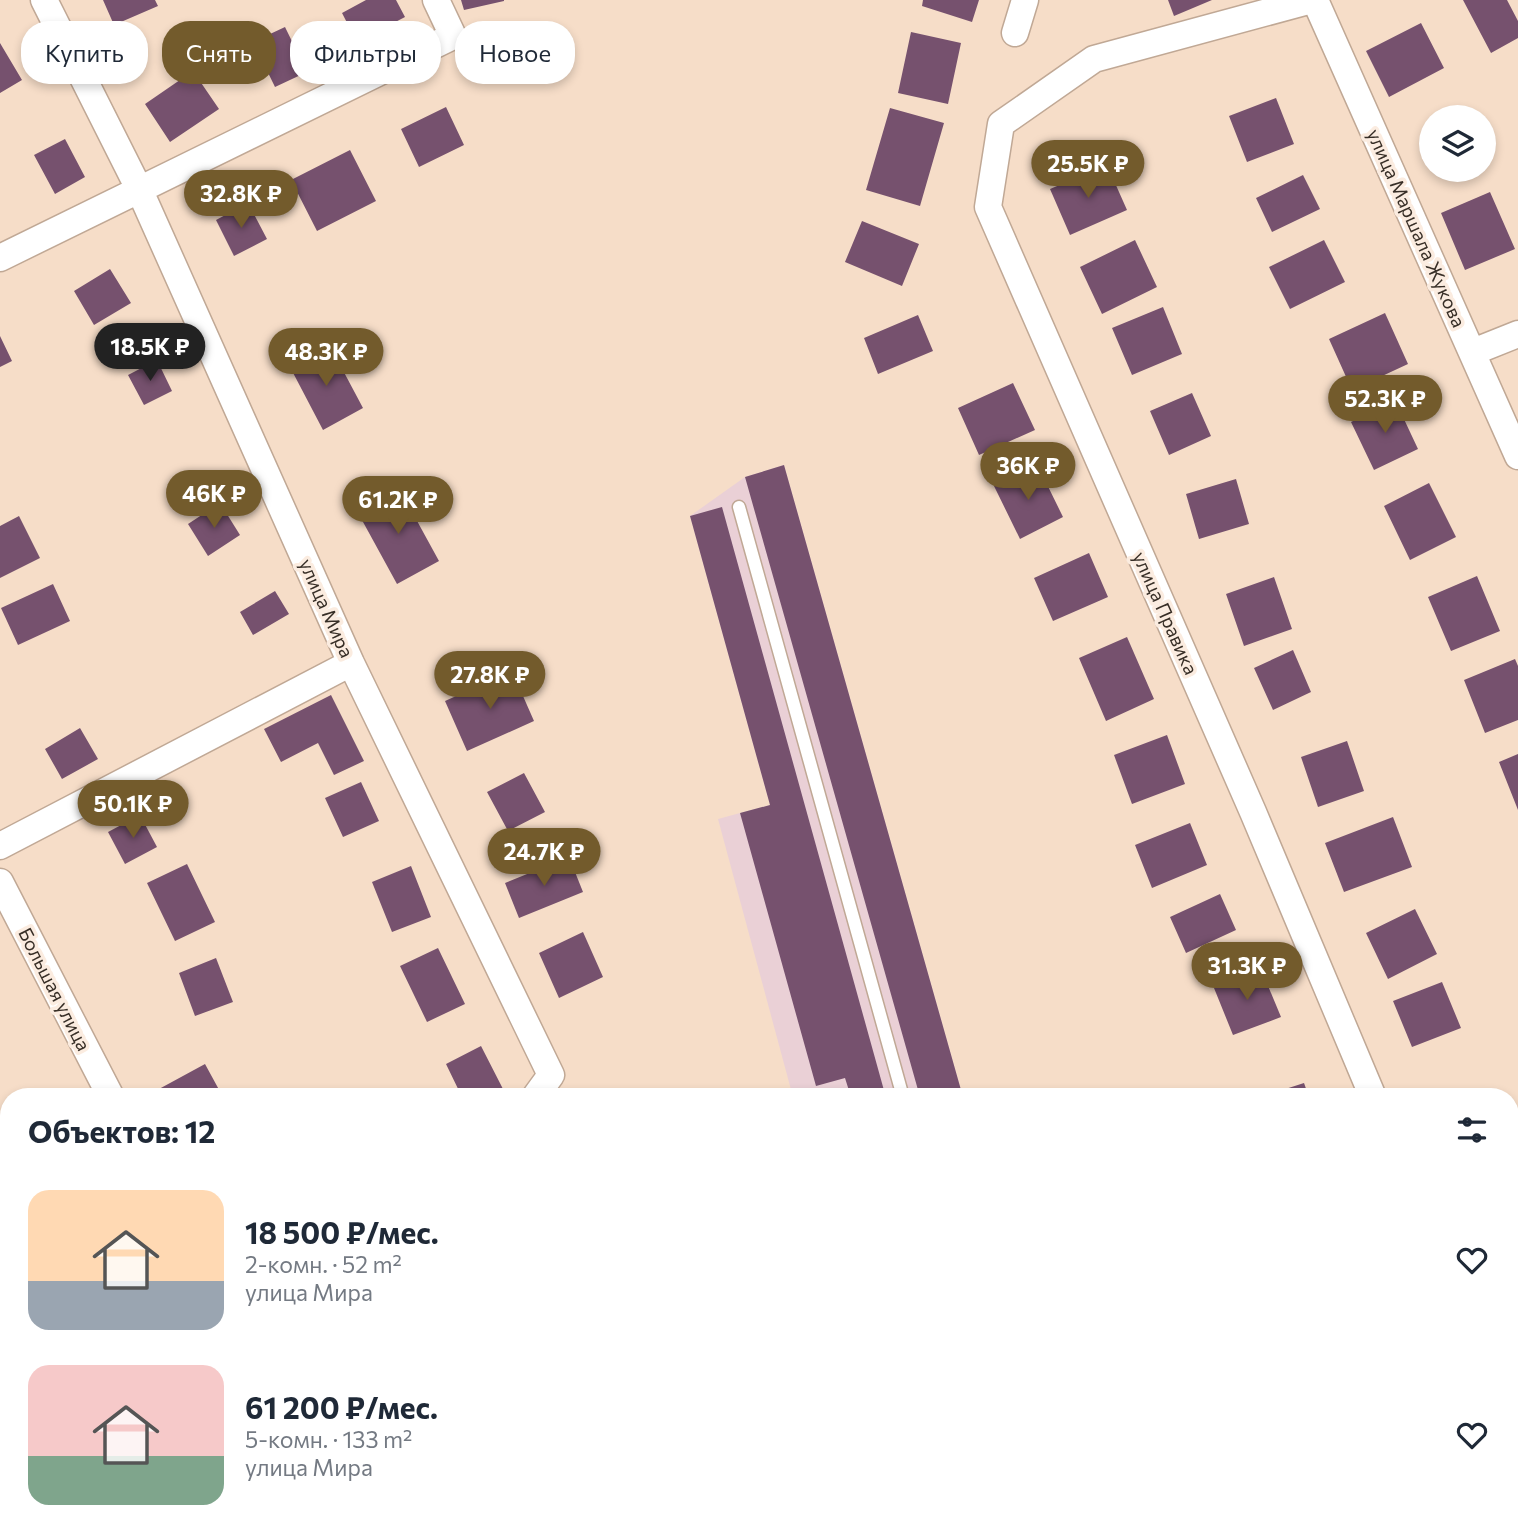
<!DOCTYPE html>
<html lang="ru">
<meta charset="utf-8">
<style>
body{margin:0;font-family:Commissioner,sans-serif;background:#f2f2f3;color:#1f2937;height:100vh;display:flex;flex-direction:column;font-size:26px;white-space:nowrap}
*{box-sizing:border-box;margin:0}
p{font-size:23px;color:#747a83}
.icon{flex:none;width:38px;height:38px;fill:none;stroke:currentColor;stroke-width:2;stroke-linecap:round;stroke-linejoin:round}
.map{position:relative;flex:1;overflow:hidden}
.details{position:absolute;left:0px;top:1088px;width:1519px;height:450px;display:flex;flex-direction:column;background:#fff;border-radius:28px 28px 0 0;box-shadow:0 4px 10px #0003}
.details>*{flex:none}
.top-card{position:absolute;left:21px;top:21px;width:700px;height:63px;display:flex;gap:14px}
.controls{position:absolute;left:1419px;top:105px;display:grid;gap:14px}
.controls a{display:grid;place-items:center;width:77px;height:77px;border-radius:50%;background:#fff;box-shadow:0 4px 10px #0003;font-size:35px}
.price{position:absolute;translate:-50% -60px;padding:0 16px;border-radius:24px;background:#735b2c;color:#fff;font-size:23px;line-height:46px;filter:drop-shadow(0 2px 4px #0008)}
.price::after{content:'';position:absolute;left:50%;top:42px;width:21px;height:16px;margin-left:-10px;background:inherit;clip-path:polygon(0 0,100% 0,50% 100%)}
.price.selected{background:#222;color:#fff}
ul{padding:0;list-style:none}
li{display:flex;align-items:center;gap:21px;height:175px;padding:0 28px}
li span{display:grid;place-items:center;flex:none;width:196px;height:140px;border-radius:21px;color:#555}
li>.icon{margin-inline-start:auto}
span .icon{width:84px;height:84px;fill:#fffc;stroke-width:1}
li b{font-size:30px}
h2{display:flex;justify-content:space-between;align-items:center;height:84px;padding:0 28px;font-size:30px}
.chip{padding:0 24px;border-radius:28px;background:#fff;box-shadow:0 4px 10px #0003;font-size:24px;line-height:63px}
.chip.selected{background:#735b2c;color:#fff}
.map>svg:first-child{display:block}
</style>
<div class="map">
<svg width="1518" height="1537" viewBox="0 0 1518 1537">
<rect width="100%" height="100%" fill="#f6ddc8"/>
<path fill="#ead0d6" d="M784 465 963 1097H793L718 819 770 805 690 516 745 477Z
M783 1530H1297L1279 1537H786Z"/>
<path fill="#76516e" d="M103 0H155L158 6 114 25Z
M366 0H396L405 17 357 42 342 13Z
M461 0H504V1L464 10Z
M923 0H979L972 22 922 6Z
M1168 0H1212L1174 16Z
M1463 0H1507L1518 21V38L1491 53Z
M1421 23 1444 68 1389 97 1366 51Z
M285 27 307 72 275 87 253 42Z
M911 32 961 43 948 104 898 93Z
M0 43 22 80 0 93Z
M193 71 219 109 170 142 145 104Z
M1276 98 1294 144 1247 162 1229 116Z
M446 107 464 145 419 167 401 129Z
M890 108 944 123 920 206 866 190Z
M65 139 85 177 55 194 34 155Z
M350 150 376 201 317 231 291 180Z
M1107 165 1127 210 1070 235 1050 189Z
M1303 175 1320 209 1272 232 1256 198Z
M1490 192 1515 249 1465 270 1441 213Z
M248 203 267 239 234 256 216 220Z
M862 221 919 244 902 286 845 262Z
M1135 240 1157 287 1102 314 1080 267Z
M1324 240 1345 282 1290 309 1269 267Z
M110 269 131 303 94 325 74 291Z
M1163 307 1182 354 1132 375 1112 328Z
M1385 313 1408 364 1352 390 1329 339Z
M918 315 933 351 878 374 864 338Z
M0 336 12 361 0 367Z
M330 346 363 408 323 430 290 367Z
M157 360 172 391 144 405 128 375Z
M1013 383 1035 430 979 455 958 408Z
M1192 393 1211 436 1169 455 1150 411Z
M1395 400 1418 449 1374 470 1351 422Z
M1037 464 1063 517 1020 539 994 486Z
M784 465 963 1097H920L745 477Z
M1236 479 1249 524 1199 539 1186 494Z
M1429 483 1456 537 1410 560 1384 506Z
M399 488 439 561 397 584 357 511Z
M220 503 240 535 208 556 188 524Z
M722 507 885 1094 872 1097H851L845 1078 816 1086 740 813 770 805 690 516Z
M19 516 40 558 0 578V526Z
M1089 553 1108 597 1053 621 1034 578Z
M1477 576 1500 631 1451 651 1428 597Z
M1274 577 1292 629 1244 646 1226 594Z
M53 584 70 621 18 645 1 608Z
M275 591 289 614 253 635 240 612Z
M1127 637 1154 699 1106 721 1079 658Z
M1293 650 1311 692 1273 710 1254 668Z
M1515 659 1518 666V720L1485 733 1464 680Z
M512 671 534 721 467 751 445 701Z
M331 695 364 761 334 775 318 743 281 762 264 729Z
M80 728 98 759 62 779 45 749Z
M1167 735 1185 784 1132 804 1114 755Z
M1347 741 1364 791 1318 807 1301 757Z
M1518 754V810L1499 762Z
M524 773 545 812 508 831 487 792Z
M361 782 379 821 343 837 325 798Z
M140 815 157 847 125 864 108 832Z
M1393 817 1412 867 1344 892 1325 843Z
M1190 823 1207 865 1152 888 1135 845Z
M569 857 583 892 519 918 505 883Z
M187 864 215 922 175 941 147 883Z
M411 866 431 917 392 932 372 882Z
M1220 894 1236 930 1186 953 1170 917Z
M1415 909 1437 954 1388 979 1366 933Z
M583 932 603 977 559 998 539 953Z
M438 948 465 1004 427 1022 400 966Z
M216 958 233 1002 195 1016 179 973Z
M1261 969 1281 1017 1233 1035 1214 988Z
M1442 982 1461 1028 1412 1047 1393 1001Z
M481 1046 503 1089 486 1097H462L446 1064Z
M205 1064 223 1097H163L159 1089Z
M1304 1083 1309 1097H1261Z
M0 1122 9 1139 0 1144Z
M2 1293 9 1305V1335L0 1340V1294Z
M9 1465V1519L0 1500V1469Z
M331 1530H386L389 1537H330L327 1531Z
M416 1530H460L444 1537H419Z
M830 1530H908L893 1537H834Z
M970 1530H1002L1005 1537H954Z
M1078 1530H1158L1140 1537H1081Z"/>
<g fill="none" stroke-linecap="round" stroke-linejoin="round">
<defs>
<path id="lane" d="M739 507 903 1097"/>
<path id="street" d="M44 0 140 191 351 663 551 1075 535 1097
M1312 0 1094 59 1001 124 988 207 1253 812 1373 1097
M1315 0 1518 456
M1015 33 1025 0
M0 258 453 36 436 0
M1473 352 1518 334
M0 846 351 663
M0 882 111 1097
M1510 1136 1518 1131
M0 1413 9 1409
M1425 1530 1428 1537
M570 1537 577 1530"/>
</defs>
<use href="#lane" stroke="#c0a895" stroke-width="15"/>
<use href="#street" stroke="#c0a895" stroke-width="29"/>
<use href="#lane" stroke="#fff" stroke-width="12"/>
<use href="#street" stroke="#fff" stroke-width="26"/>
</g>
<g text-anchor="middle" dominant-baseline="central" stroke-width="7" stroke-linejoin="round" paint-order="stroke">
<g font-size="19" fill="#372e26" stroke="#fbece0">
<text transform="translate(1417 228) rotate(66)">улица Маршала Жукова</text>
<text transform="translate(327 608) rotate(66)">улица Мира</text>
<text transform="translate(1166 613) rotate(66)">улица Правика</text>
<text transform="translate(55 989) rotate(63)">Большая улица</text>
</g>
</g>
</svg>
<div class="controls">
<a><svg class="icon" aria-label="layers" viewBox="0 0 24 24"><path d="M12 4l9 5-9 5-9-5zM3 14l9 5 9-5"/></svg></a>
</div>
<b class="price" style="left:1088px;top:200px">25.5K ₽</b>
<b class="price" style="left:241px;top:230px">32.8K ₽</b>
<b class="price selected" style="left:150px;top:383px">18.5K ₽</b>
<b class="price" style="left:326px;top:388px">48.3K ₽</b>
<b class="price" style="left:1385px;top:435px">52.3K ₽</b>
<b class="price" style="left:1028px;top:502px">36K ₽</b>
<b class="price" style="left:214px;top:530px">46K ₽</b>
<b class="price" style="left:398px;top:536px">61.2K ₽</b>
<b class="price" style="left:490px;top:711px">27.8K ₽</b>
<b class="price" style="left:133px;top:840px">50.1K ₽</b>
<b class="price" style="left:544px;top:888px">24.7K ₽</b>
<b class="price" style="left:1247px;top:1002px">31.3K ₽</b>
<div class="top-card">
<a class="chip">Купить</a>
<a class="chip selected">Снять</a>
<a class="chip">Фильтры</a>
<a class="chip">Новое</a>
</div>
<section class="details">
<h2>Объектов: 12<svg class="icon" aria-label="filters" viewBox="0 0 24 24"><path d="M4 7h16M4 17h16"/><circle cx="9" cy="7" r="2"/><circle cx="15" cy="17" r="2"/></svg></h2>
<ul>
<li><span style="background:linear-gradient(#ffd9b3 65%,#9aa5b1 0)"><svg class="icon" aria-label="home" viewBox="0 0 24 24"><path d="M3 11l9-7 9 7M6 9v11h12V9"/></svg></span><div><b>18 500 ₽/мес.</b><p>2-комн. · 52 m²</p><p>улица Мира</p></div><svg class="icon" aria-label="heart" viewBox="0 0 24 24"><path d="M12 20l-8-8c-3-5 5-10 8-4 3-6 11-1 8 4z"/></svg></li>
<li><span style="background:linear-gradient(#f6c9c9 65%,#7fa58c 0)"><svg class="icon" aria-label="home" viewBox="0 0 24 24"><path d="M3 11l9-7 9 7M6 9v11h12V9"/></svg></span><div><b>61 200 ₽/мес.</b><p>5-комн. · 133 m²</p><p>улица Мира</p></div><svg class="icon" aria-label="heart" viewBox="0 0 24 24"><path d="M12 20l-8-8c-3-5 5-10 8-4 3-6 11-1 8 4z"/></svg></li>
</ul>
</section>
</div>
